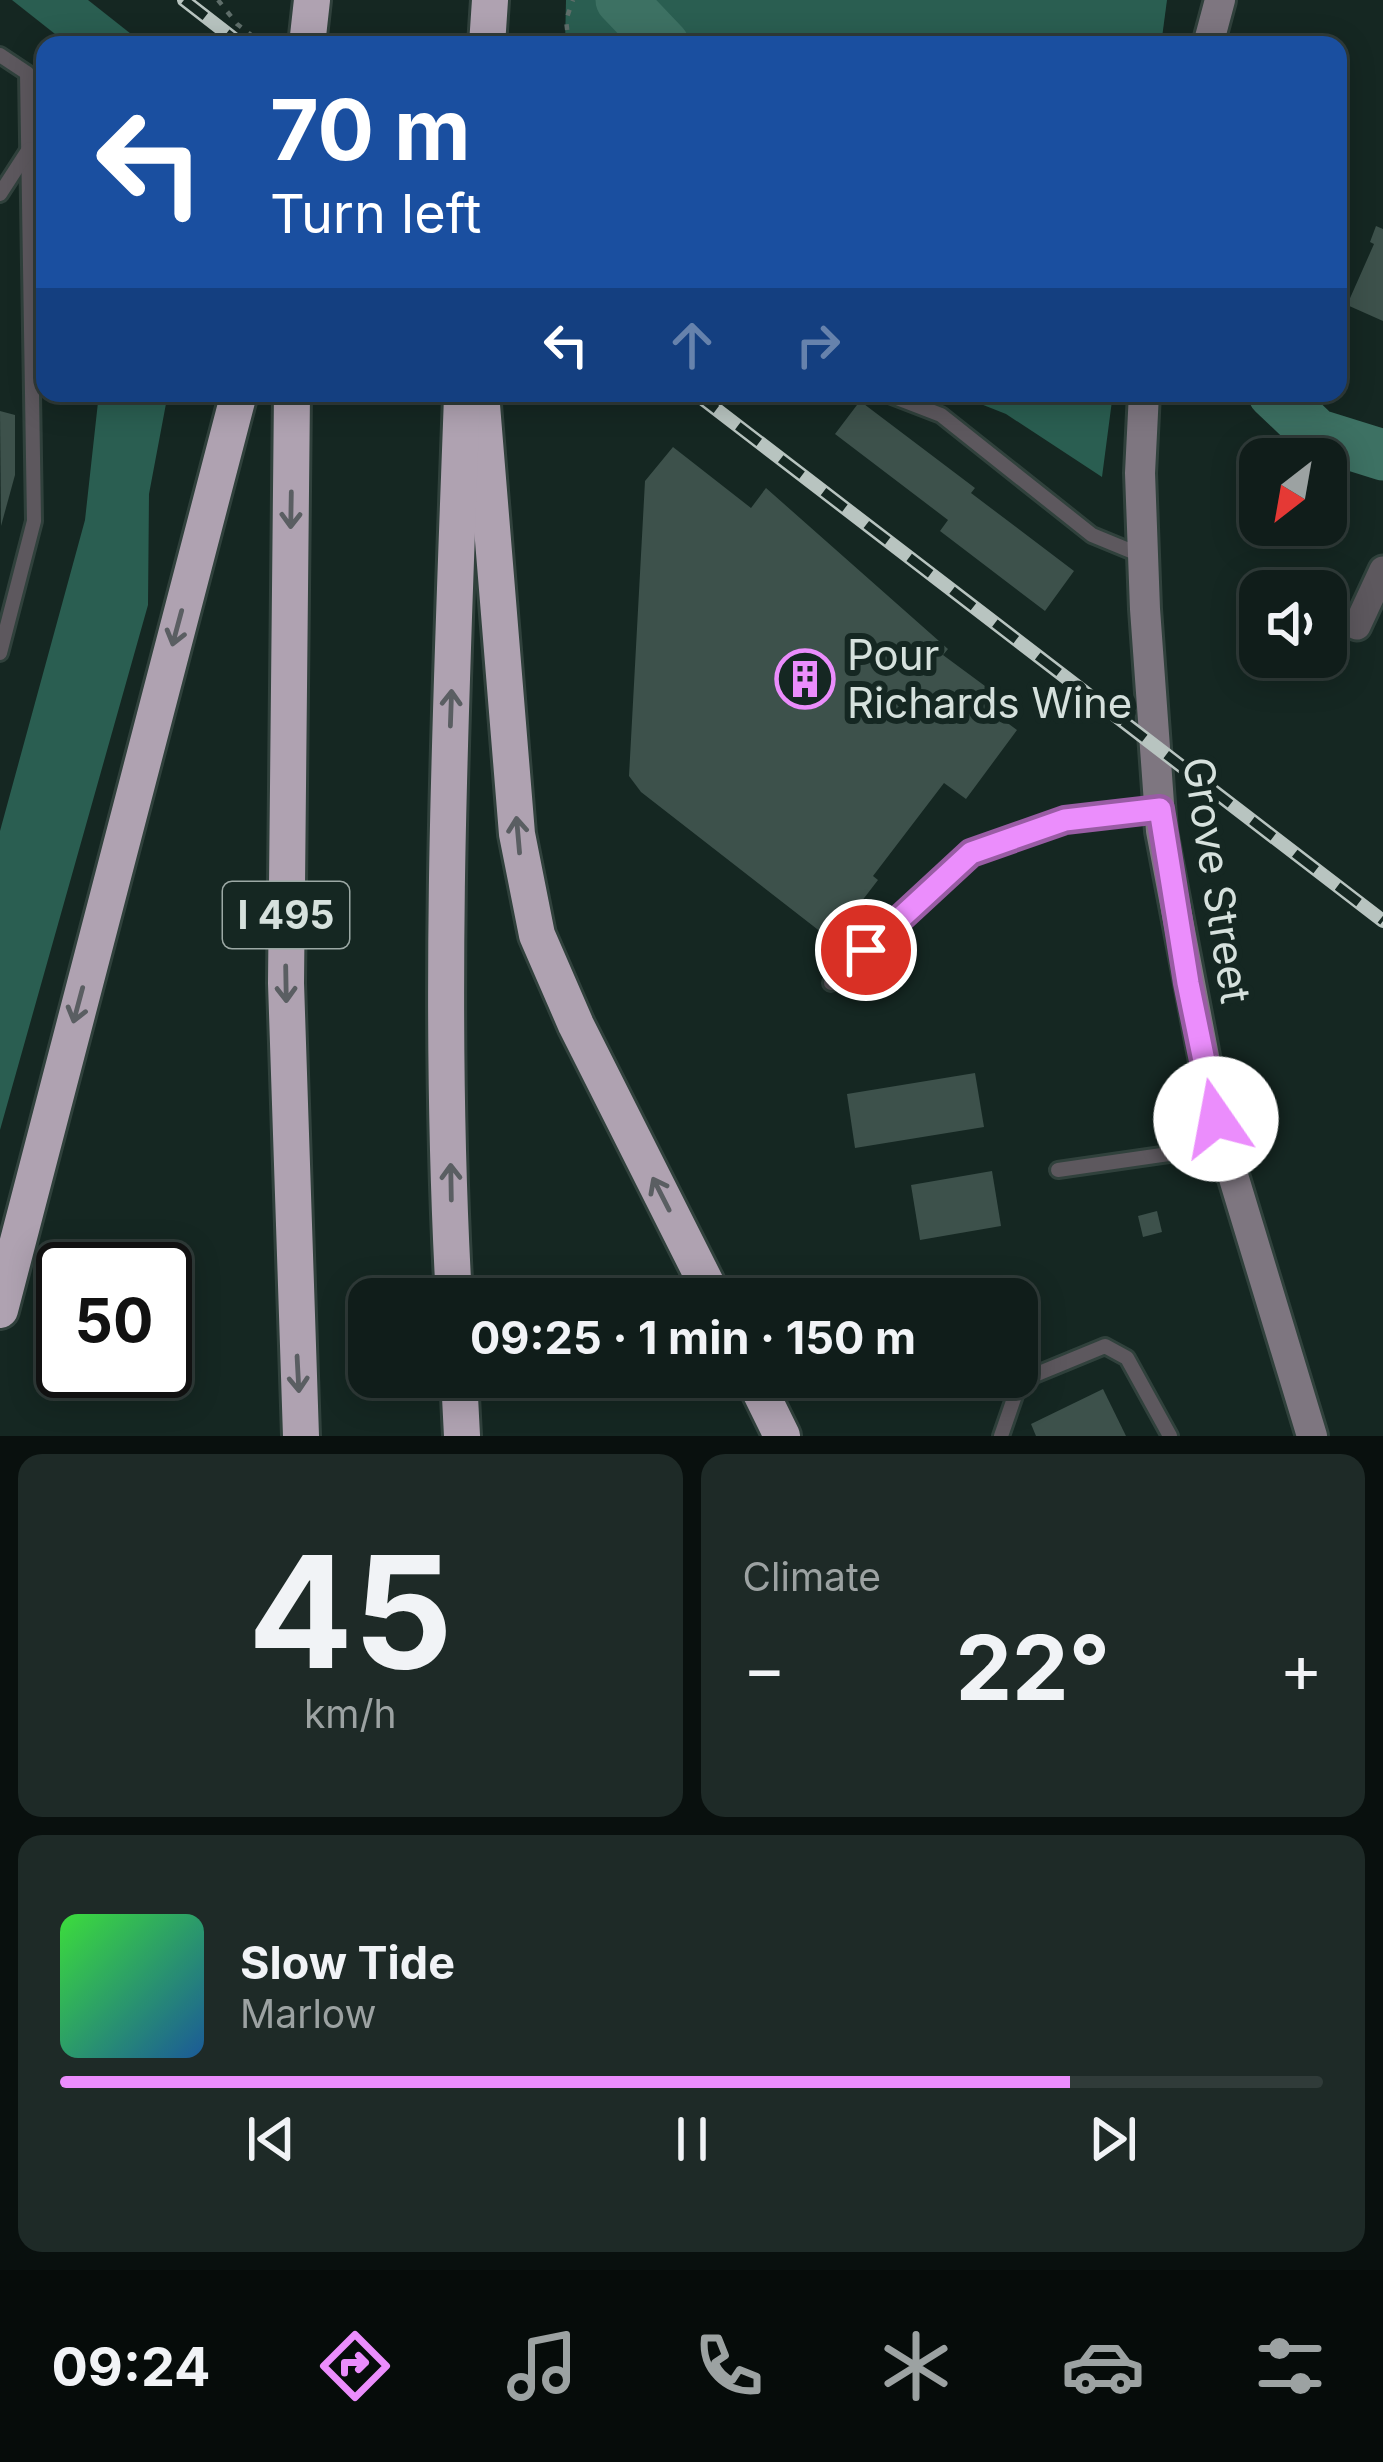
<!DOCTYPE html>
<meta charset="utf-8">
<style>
:root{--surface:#101d1a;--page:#1e2a27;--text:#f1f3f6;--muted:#9ca2a2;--line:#303b39;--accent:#eb8dfc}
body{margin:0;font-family:Inter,sans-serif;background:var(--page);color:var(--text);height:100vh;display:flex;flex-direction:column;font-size:45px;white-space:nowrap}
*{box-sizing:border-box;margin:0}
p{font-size:39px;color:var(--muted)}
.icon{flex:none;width:66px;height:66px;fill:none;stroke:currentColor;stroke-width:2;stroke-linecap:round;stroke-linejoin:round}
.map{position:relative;height:1436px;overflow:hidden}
.side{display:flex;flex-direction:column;gap:18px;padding:18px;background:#09100e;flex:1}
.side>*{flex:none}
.guide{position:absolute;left:36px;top:36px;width:1311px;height:366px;border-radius:24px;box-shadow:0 6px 30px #0003,0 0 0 3px var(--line);background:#1a4fa0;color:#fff;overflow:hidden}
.needle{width:78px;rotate:211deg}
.tools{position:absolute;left:1239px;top:438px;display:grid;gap:24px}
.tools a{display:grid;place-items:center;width:108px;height:108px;border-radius:24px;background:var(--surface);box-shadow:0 6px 30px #0003,0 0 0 3px var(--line);font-size:60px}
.speed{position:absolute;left:36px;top:1242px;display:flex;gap:24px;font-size:60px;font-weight:700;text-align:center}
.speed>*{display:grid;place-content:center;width:156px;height:156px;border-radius:50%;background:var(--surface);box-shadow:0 6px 30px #0003,0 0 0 3px var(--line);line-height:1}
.speed .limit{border:6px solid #111;border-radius:18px;background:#fff;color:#111}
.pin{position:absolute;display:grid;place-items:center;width:102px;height:102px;color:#fff;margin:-51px;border:6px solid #fff;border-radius:50%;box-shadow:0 3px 12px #0007}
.me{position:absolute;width:132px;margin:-66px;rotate:348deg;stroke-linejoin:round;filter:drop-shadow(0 0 9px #0008)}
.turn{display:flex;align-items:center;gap:42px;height:252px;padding:0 36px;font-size:54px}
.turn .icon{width:156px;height:156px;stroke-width:2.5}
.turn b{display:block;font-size:84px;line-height:102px}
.lanes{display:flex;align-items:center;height:114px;padding:0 36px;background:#0003;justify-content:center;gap:60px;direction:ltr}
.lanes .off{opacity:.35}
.big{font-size:90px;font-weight:700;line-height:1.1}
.side .tile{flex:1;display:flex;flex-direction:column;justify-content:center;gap:18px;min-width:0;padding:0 42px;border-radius:24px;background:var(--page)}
.side .dial{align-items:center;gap:0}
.dial b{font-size:156px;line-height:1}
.song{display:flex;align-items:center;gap:36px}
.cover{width:144px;height:144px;border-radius:18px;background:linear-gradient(135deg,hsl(120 70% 55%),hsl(210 70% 35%))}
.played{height:12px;border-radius:6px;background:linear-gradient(90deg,var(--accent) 80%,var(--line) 80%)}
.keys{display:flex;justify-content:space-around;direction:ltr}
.heat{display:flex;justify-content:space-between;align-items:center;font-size:66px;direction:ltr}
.side .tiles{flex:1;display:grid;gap:18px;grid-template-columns:1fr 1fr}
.tile:last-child{grid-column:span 2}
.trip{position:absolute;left:348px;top:1278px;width:690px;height:120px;border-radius:24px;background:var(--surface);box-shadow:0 6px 30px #0003,0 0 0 3px var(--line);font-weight:700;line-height:120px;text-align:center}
.tab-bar{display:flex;height:192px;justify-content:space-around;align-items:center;background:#060c0a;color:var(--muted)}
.tab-bar .icon{width:84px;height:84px}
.tab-bar .selected{color:var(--accent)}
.tab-bar b{font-size:54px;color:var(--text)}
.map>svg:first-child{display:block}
.forest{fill:#2a5e51}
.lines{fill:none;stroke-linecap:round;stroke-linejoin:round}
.river{stroke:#3d7163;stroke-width:51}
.building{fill:#3d514b}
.service-casing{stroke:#30413c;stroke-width:20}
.minor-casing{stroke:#30413c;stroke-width:33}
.secondary-casing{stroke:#30413c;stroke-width:36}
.motorway-casing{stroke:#30413c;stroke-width:42}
.path{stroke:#5f6e6a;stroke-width:4.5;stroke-dasharray:6 9;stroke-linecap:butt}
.service{stroke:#5d585e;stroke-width:14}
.minor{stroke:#5d585e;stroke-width:27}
.secondary{stroke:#7e7680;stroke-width:30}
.motorway{stroke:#afa2b1;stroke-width:36}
.rail-casing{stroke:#b8c4c0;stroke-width:14}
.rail{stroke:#152722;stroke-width:9;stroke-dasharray:27;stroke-linecap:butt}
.oneway{stroke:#5a5e62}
.route-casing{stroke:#995ca4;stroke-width:30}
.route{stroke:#eb8dfc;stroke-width:21}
.labels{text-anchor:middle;stroke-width:12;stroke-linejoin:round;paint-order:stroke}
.shield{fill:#152722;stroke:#9ca9a5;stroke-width:3}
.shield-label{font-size:39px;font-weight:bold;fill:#d6e1dd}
.poi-label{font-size:42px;fill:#d6e1dd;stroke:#152722;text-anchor:start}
.street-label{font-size:42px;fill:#d6e1dd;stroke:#152722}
</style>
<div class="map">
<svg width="1383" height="1436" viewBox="0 0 1383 1436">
<rect width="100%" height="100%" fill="#152722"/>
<g class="forest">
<path d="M12 0H88L145 45H69Z"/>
<path d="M566 0H1167L1161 45H565Z"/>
<path d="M99 393H168L149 494 148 605 0 1130V831L85 520Z"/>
<path d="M953 393H1113L1102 477 1006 414Z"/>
</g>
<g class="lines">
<g class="river">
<path d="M621 0 664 45"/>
<path d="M1273 393 1316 434 1383 455"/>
</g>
</g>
<g class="building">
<path d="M1376 226 1383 229V321L1347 305 1374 244 1370 242Z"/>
<path d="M860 401 975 488 971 493 1074 571 1045 611 940 531 948 520 835 434Z"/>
<path d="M0 411 15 415V475L1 526Z"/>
<path d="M673 447 751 508 766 488 948 649 943 655 1008 703 998 716 1017 730 966 799 944 783 873 876 878 880 848 919 842 915 826 936 641 792 629 776 645 481Z"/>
<path d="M975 1073 984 1127 855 1148 847 1094Z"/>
<path d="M992 1171 1001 1226 920 1240 911 1185Z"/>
<path d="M1157 1211 1162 1232 1143 1237 1138 1216Z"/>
<path d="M1103 1389 1126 1436H1036L1031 1424Z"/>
</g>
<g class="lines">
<defs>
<g id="service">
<path d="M0 55 27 73 34 521 0 653"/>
<path d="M0 194 29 149"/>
<path d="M884 393 941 415 1092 535 1143 556"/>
<path d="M831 983 971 853 1065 820 1159 809"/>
<path d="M1058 1170 1224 1146"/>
<path d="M1001 1436 1020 1381 1105 1346 1127 1358 1170 1436"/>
</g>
<path id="minor" d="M1357 626 1383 570"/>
<g id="secondary">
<path d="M1208 45 1220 0"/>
<path d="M1144 393 1140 473 1145 609 1161 831 1216 1119 1312 1436"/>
</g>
<g id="motorway">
<path d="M307 45 312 0"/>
<path d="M487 45 490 0"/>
<path d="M292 393 286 983 301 1436"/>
<path d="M481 393 517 834 537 935 576 1025 714 1299"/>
<path d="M454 1299C437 999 451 697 462 397"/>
<path d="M0 1310 239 393"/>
<path d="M459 1377 462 1436"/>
<path d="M753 1377 782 1436"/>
</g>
</defs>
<use href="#service" class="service-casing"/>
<use href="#minor" class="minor-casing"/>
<use href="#secondary" class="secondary-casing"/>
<use href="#motorway" class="motorway-casing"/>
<g class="path">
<path d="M218 0 237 24 264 45"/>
<path d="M569 45 566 20 573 0"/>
</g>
<use href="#service" class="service"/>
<use href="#minor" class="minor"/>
<use href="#secondary" class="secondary"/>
<use href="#motorway" class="motorway"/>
<defs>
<g id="rail">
<path d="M184 0 242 45"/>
<path d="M695 393 1383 921"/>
</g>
</defs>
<use href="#rail" class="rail-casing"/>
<use href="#rail" class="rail"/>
</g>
<defs><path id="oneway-shaft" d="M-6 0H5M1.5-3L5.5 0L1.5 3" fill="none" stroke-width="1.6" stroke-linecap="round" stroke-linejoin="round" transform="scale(3)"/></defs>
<g class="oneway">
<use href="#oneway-shaft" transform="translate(291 510) rotate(91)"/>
<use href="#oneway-shaft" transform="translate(177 628) rotate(105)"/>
<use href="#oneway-shaft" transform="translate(451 708) rotate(-88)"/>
<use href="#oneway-shaft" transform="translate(518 835) rotate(-95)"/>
<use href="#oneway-shaft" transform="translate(286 984) rotate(89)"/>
<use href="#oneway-shaft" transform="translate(78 1005) rotate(105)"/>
<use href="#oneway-shaft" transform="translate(451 1182) rotate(-91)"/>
<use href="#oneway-shaft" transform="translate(661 1194) rotate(-117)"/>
<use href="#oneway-shaft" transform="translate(298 1374) rotate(87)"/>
</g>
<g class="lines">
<defs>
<path id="route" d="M866 950 971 853 1065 820 1160 809 1188 983 1216 1119"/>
</defs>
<use href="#route" class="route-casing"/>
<use href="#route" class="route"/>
</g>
<defs>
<symbol id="building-ring" viewBox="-11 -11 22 22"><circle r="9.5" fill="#152722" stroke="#eb8dfc" stroke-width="1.5"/><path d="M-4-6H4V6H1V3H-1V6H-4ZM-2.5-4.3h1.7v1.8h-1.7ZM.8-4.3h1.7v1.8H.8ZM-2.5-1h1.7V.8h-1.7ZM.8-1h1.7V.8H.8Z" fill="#eb8dfc"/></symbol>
</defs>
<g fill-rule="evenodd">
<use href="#building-ring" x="772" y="646" width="66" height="66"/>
</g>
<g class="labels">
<rect class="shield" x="223" y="882" width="126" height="66" rx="9"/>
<g class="shield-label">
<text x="286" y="929">I 495</text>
</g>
<g class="poi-label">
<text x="847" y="670">Pour<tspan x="847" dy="48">Richards Wine</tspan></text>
</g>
<g class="street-label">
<text transform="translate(1217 880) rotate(81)" y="15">Grove Street</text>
</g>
</g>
</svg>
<div class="tools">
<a><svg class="needle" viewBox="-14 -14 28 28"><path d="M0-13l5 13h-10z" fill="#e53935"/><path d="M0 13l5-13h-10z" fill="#9ca2a2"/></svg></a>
<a><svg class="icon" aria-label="sound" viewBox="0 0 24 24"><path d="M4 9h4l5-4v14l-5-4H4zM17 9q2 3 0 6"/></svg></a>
</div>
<div class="speed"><div class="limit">50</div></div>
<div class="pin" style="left:866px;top:950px;background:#d93025"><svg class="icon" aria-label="arrive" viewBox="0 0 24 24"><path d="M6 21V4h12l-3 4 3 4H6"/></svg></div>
<svg class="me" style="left:1216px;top:1119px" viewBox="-20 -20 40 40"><circle r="19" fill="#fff"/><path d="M0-13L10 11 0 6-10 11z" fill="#eb8dfc"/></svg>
<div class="trip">09:25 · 1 min · 150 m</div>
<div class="guide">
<div class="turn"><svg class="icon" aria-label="left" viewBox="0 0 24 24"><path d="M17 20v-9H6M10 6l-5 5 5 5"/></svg><div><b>70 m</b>Turn left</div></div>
<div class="lanes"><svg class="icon" aria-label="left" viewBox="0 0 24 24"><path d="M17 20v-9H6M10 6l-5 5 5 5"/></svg><svg class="icon off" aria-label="ahead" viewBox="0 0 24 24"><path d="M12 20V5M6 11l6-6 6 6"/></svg><svg class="icon off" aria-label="right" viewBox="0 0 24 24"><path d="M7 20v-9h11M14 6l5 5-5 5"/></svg></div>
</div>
</div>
<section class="side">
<div class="tiles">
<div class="tile dial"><b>45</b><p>km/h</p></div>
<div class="tile"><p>Climate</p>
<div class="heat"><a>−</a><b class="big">22°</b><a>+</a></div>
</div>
<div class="tile">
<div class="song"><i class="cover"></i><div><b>Slow Tide</b><p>Marlow</p></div></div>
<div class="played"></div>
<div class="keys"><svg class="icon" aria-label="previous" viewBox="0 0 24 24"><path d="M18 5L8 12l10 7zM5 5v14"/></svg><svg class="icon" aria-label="pause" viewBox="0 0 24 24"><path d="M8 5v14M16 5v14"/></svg><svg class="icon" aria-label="next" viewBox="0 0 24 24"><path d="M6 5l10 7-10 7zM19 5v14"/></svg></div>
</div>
</div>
</section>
<nav class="tab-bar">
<b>09:24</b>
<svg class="icon selected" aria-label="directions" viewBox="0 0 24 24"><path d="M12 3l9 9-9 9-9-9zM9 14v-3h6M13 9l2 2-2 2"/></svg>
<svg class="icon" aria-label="music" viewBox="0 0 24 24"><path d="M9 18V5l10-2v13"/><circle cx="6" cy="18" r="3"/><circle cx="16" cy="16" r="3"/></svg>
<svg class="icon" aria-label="phone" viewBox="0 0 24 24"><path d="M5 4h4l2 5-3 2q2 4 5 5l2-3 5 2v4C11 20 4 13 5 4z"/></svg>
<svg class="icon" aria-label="climate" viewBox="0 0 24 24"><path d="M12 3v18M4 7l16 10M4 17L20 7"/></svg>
<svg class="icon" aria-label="car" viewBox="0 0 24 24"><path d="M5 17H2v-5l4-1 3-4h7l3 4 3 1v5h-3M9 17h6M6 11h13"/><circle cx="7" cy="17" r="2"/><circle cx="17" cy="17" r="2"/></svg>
<svg class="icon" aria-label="filters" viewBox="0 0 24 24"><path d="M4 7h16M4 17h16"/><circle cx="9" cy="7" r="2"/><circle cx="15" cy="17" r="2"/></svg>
</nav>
